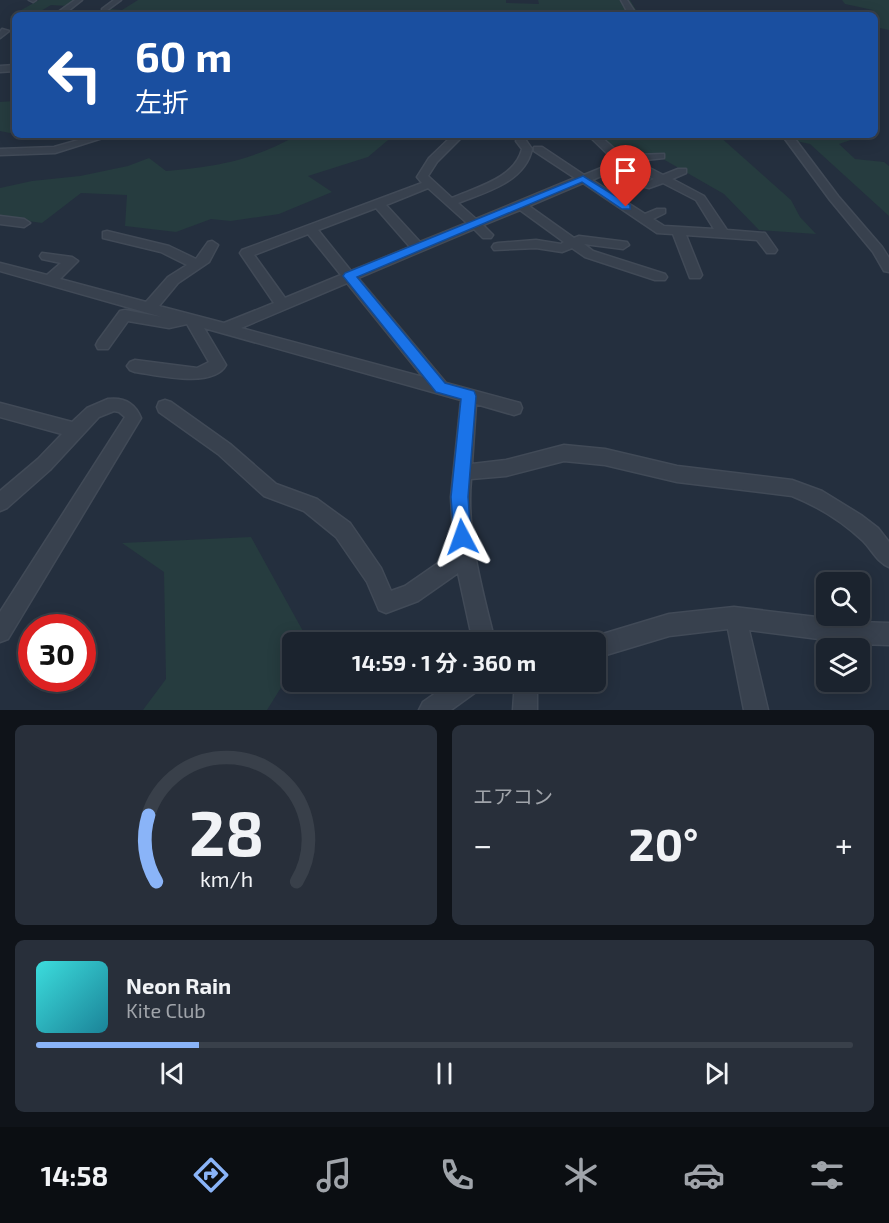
<!DOCTYPE html>
<html lang="ja">
<meta charset="utf-8">
<style>
:root{--surface:#1b232e;--page:#282f3a;--text:#f1f3f6;--muted:#a0a4aa;--line:#39404a;--accent:#8ab4f8}
body{margin:0;font-family:"Exo 2","Noto Sans JP",sans-serif;background:var(--page);color:var(--text);height:100vh;display:flex;flex-direction:column;font-size:22px;white-space:nowrap}
*{box-sizing:border-box;margin:0}
p{font-size:20px;color:var(--muted)}
.icon{flex:none;width:33px;height:33px;fill:none;stroke:currentColor;stroke-width:2;stroke-linecap:round;stroke-linejoin:round}
.map{position:relative;height:710px;overflow:hidden}
.panel{display:flex;flex-direction:column;gap:15px;padding:15px;background:#0f1319;flex:1}
.panel>*{flex:none}
.guide{position:absolute;left:12px;top:12px;width:866px;height:126px;border-radius:9px;box-shadow:0 3px 15px #0003,0 0 0 2px var(--line);background:#1a4fa0;color:#fff;overflow:hidden}
.buttons{position:absolute;left:816px;top:572px;display:grid;gap:12px}
.buttons a{display:grid;place-items:center;width:54px;height:54px;border-radius:9px;background:var(--surface);box-shadow:0 3px 15px #0003,0 0 0 2px var(--line);font-size:30px}
.speed{position:absolute;left:18px;top:614px;display:flex;gap:12px;font-size:30px;font-weight:700;text-align:center}
.speed>*{display:grid;place-content:center;width:78px;height:78px;border-radius:50%;background:var(--surface);box-shadow:0 3px 15px #0003,0 0 0 2px var(--line);line-height:1}
.speed .limit{border:9px solid #d22;background:#fff;color:#111}
.pin{position:absolute;display:grid;place-items:center;width:51px;height:51px;color:#fff;margin:-62px -26px;border-radius:50% 50% 50% 0;rotate:-45deg;box-shadow:0 0 6px #0007}
.pin .icon{rotate:45deg}
.me{position:absolute;width:66px;margin:-33px;rotate:356deg;stroke-linejoin:round;filter:drop-shadow(0 0 4px #0008)}
.turn{display:flex;align-items:center;gap:21px;height:126px;padding:0 24px;font-size:27px}
.turn .icon{width:78px;height:78px;stroke-width:2.5}
.turn b{display:block;font-size:42px;line-height:51px}
.big{font-size:45px;font-weight:700;line-height:1.1}
.panel .tile{flex:1;display:flex;flex-direction:column;justify-content:center;gap:9px;min-width:0;padding:0 21px;border-radius:9px;background:var(--page)}
.panel .dial{align-items:center;gap:0}
.dial svg{height:156px;overflow:visible;fill:none;stroke:var(--line);stroke-width:7;stroke-linecap:round;text-anchor:middle}
.dial text{fill:var(--text);stroke:none}
.song{display:flex;align-items:center;gap:18px}
.cover{width:72px;height:72px;border-radius:9px;background:linear-gradient(135deg,hsl(180 70% 55%),hsl(190 70% 35%))}
.played{height:6px;border-radius:3px;background:linear-gradient(90deg,var(--accent) 20%,var(--line) 20%)}
.keys{display:flex;justify-content:space-around;direction:ltr}
.heat{display:flex;justify-content:space-between;align-items:center;font-size:33px;direction:ltr}
.panel .tiles{flex:1;display:grid;gap:15px;grid-template-columns:1fr 1fr}
.tile:last-child{grid-column:span 2}
.trip{position:absolute;left:282px;top:632px;width:324px;height:60px;border-radius:9px;background:var(--surface);box-shadow:0 3px 15px #0003,0 0 0 2px var(--line);font-weight:700;line-height:60px;text-align:center}
.tab-bar{display:flex;height:96px;justify-content:space-around;align-items:center;background:#0b0e12;color:var(--muted)}
.tab-bar .icon{width:42px;height:42px}
.tab-bar .current{color:var(--accent)}
.tab-bar b{font-size:27px;color:var(--text)}
.map>svg:first-child{display:block}
.green{fill:#263c3f}
.lines{fill:none;stroke-linecap:round;stroke-linejoin:round}
.minor-casing{stroke:#414a57;stroke-width:3}
.minor{fill:#38414e;fill-rule:evenodd}
.route{fill:#1a73e8;stroke:#114b97;stroke-width:1.5}
</style>
<div class="map">
<svg width="889" height="710" viewBox="0 0 889 710">
<rect width="100%" height="100%" fill="#242f3e"/>
<g class="green">
<path d="M39 0H76L67 6 51 5 34 15 9 17Z"/>
<path d="M138 0H506V3L539 4 538 0H630L639 15H204L205 11 166 15H102L110 9 122 10Z"/>
<path d="M842 0H889V30L875 27 874 15H870L873 10 845 4Z"/>
<path d="M15 101V134L0 131V102Z"/>
<path d="M298 135H394L368 157 308 176 332 192 279 214 231 221 211 219 176 232 125 226 127 195 81 193 42 223 0 217V188L32 181 80 176 128 166 149 158 166 171C219 166 250 161 298 135Z"/>
<path d="M598 135H718L791 200 800 217 816 234 759 230 724 194 663 159 661 154 620 156Z"/>
<path d="M746 135H865L839 144 855 159 884 162 889 166V216L810 144 786 139Z"/>
<path d="M251 537 309 642H292V670L267 710H143L166 679 164 572 122 543Z"/>
</g>
<g class="lines">
<defs>
<g id="minor">
<path d="M29 0H36L33 2Z"/>
<path d="M75 0H82L63 15H54Z"/>
<path d="M114 0H121L106 11H102V9Z"/>
<path d="M621 0H627L637 15H629Z"/>
<path d="M2 29 9 31 0 38V32Z"/>
<path d="M15 65V71L0 72V66Z"/>
<path d="M96 135H112L55 153 0 155V149L54 147Z"/>
<path d="M453 135H464L437 162 428 176 452 198C477 187 515 178 522 149L516 141 517 139H525L532 149C525 182 486 192 458 203L476 219 575 178 534 151V147H542L584 175 616 162 588 135H599L625 158 634 155 664 154V158L636 161 663 175 678 169H686V173L672 179 704 196 727 230 765 233 777 250 775 253H767L757 240 686 235 702 275 700 278H690L673 234 657 233 583 183 529 206 574 238 579 236 627 242 629 245 623 249 584 244 593 251 665 274 667 277 665 280H655L585 257 572 248 562 252 536 248 494 250 492 247 494 244 498 243 536 240 561 244 564 242 520 210 483 225 493 235 491 238H483L474 229 358 278 446 383 520 403 522 408 520 413 514 415 476 404 472 464 506 460 564 445 605 449 677 466 792 480 822 491 861 515 878 528 889 542V567C877 562 872 550 863 541 843 522 817 506 792 496L677 482 605 465 564 461 506 476 471 479C466 535 482 588 495 642H473L458 573 418 601 386 613 379 610 367 582 336 537 304 511 264 496 218 454 159 412 157 407 159 402 165 400 171 402 230 444 276 484 317 499 350 523 381 568 391 591 405 586 454 552 451 497 461 400 204 328 226 365C213 389 157 375 135 372L130 370 127 366 130 362 135 360 197 368 209 362 187 324 169 328 128 321 108 349H98L96 345 98 341 120 311 125 310 162 317 0 271V263L47 275 61 263 42 259 40 256 42 253 72 257 78 261 60 279 146 302 168 277 187 265 161 252 103 238V232L107 231 169 246 196 259 208 242 212 241 218 245 209 262 178 283 159 306 224 323 274 303 240 253 242 250 422 183 417 177 429 158ZM627 165 654 179 645 183V187L649 188 663 183 696 200 714 229 664 226 653 219 665 213V209H657L645 214 592 180ZM428 188 467 223 420 242 386 205ZM376 208 410 247 351 271 318 230ZM308 234 341 275 285 298 254 255ZM347 283 423 377 241 328Z"/>
<path d="M782 135H792L838 196 882 247 889 258V272L884 271 873 252 830 200Z"/>
<path d="M0 216 24 219 30 223 24 227 0 224Z"/>
<path d="M108 399C124 397 135 403 141 418L8 639 0 642V612L125 417 119 412 114 411 99 417 50 470 7 508 0 511V491L38 459 62 434 0 417V403L72 422 87 408Z"/>
<path d="M734 607 858 622 889 623V645L858 644 749 630 768 710H744L728 629 669 636 596 658V642H587L596 636 669 614Z"/>
<path d="M453 681H483L480 689 451 710H419L423 702Z"/>
<path d="M515 681H537V710H513Z"/>
</g>
</defs>
<use href="#minor" class="minor-casing"/>
<use href="#minor" class="minor"/>
</g>
<path class="route" d="M583 176 630 205V209H622L582 182 357 277 445 383 474 391 476 396 468 497 471 537 468 543 462 545 456 543 454 537 451 497 461 399 436 392 343 276 345 273Z"/>
</svg>
<div class="buttons">
<a><svg class="icon" aria-label="search" viewBox="0 0 24 24"><circle cx="10" cy="10" r="6"/><path d="M15 15l6 6"/></svg></a>
<a><svg class="icon" aria-label="layers" viewBox="0 0 24 24"><path d="M12 4l9 5-9 5-9-5zM3 14l9 5 9-5"/></svg></a>
</div>
<div class="speed"><div class="limit">30</div></div>
<div class="pin" style="left:626px;top:207px;background:#d93025"><svg class="icon" aria-label="arrive" viewBox="0 0 24 24"><path d="M6 21V4h12l-3 4 3 4H6"/></svg></div>
<svg class="me" style="left:462px;top:537px" viewBox="-20 -20 40 40"><path d="M0-17L14 15 0 8-14 15z" fill="#1a73e8" stroke="#fff" stroke-width="4"/></svg>
<div class="trip">14:59 · 1 分 · 360 m</div>
<div class="guide">
<div class="turn"><svg class="icon" aria-label="left" viewBox="0 0 24 24"><path d="M17 20v-9H6M10 6l-5 5 5 5"/></svg><div><b>60 m</b>左折</div></div>
</div>
</div>
<section class="panel">
<div class="tiles">
<div class="tile dial"><svg viewBox="0 0 100 80">
<path d="M14 69A42 42 0 1 1 86 69"/>
<path d="M14 69A42 42 0 0 1 10 35" stroke="#8ab4f8"/>
<text x="50" y="56" font-size="32" font-weight="700">28</text>
<text x="50" y="72" font-size="11">km/h</text>
</svg></div>
<div class="tile"><p>エアコン</p>
<div class="heat"><a>−</a><b class="big">20°</b><a>+</a></div>
</div>
<div class="tile">
<div class="song"><i class="cover"></i><div><b>Neon Rain</b><p>Kite Club</p></div></div>
<div class="played"></div>
<div class="keys"><svg class="icon" aria-label="previous" viewBox="0 0 24 24"><path d="M18 5L8 12l10 7zM5 5v14"/></svg><svg class="icon" aria-label="pause" viewBox="0 0 24 24"><path d="M8 5v14M16 5v14"/></svg><svg class="icon" aria-label="next" viewBox="0 0 24 24"><path d="M6 5l10 7-10 7zM19 5v14"/></svg></div>
</div>
</div>
</section>
<nav class="tab-bar">
<b>14:58</b>
<svg class="icon current" aria-label="directions" viewBox="0 0 24 24"><path d="M12 3l9 9-9 9-9-9zM9 14v-3h6M13 9l2 2-2 2"/></svg>
<svg class="icon" aria-label="music" viewBox="0 0 24 24"><path d="M9 18V5l10-2v13"/><circle cx="6" cy="18" r="3"/><circle cx="16" cy="16" r="3"/></svg>
<svg class="icon" aria-label="phone" viewBox="0 0 24 24"><path d="M5 4h4l2 5-3 2q2 4 5 5l2-3 5 2v4C11 20 4 13 5 4z"/></svg>
<svg class="icon" aria-label="climate" viewBox="0 0 24 24"><path d="M12 3v18M4 7l16 10M4 17L20 7"/></svg>
<svg class="icon" aria-label="car" viewBox="0 0 24 24"><path d="M5 17H2v-5l4-1 3-4h7l3 4 3 1v5h-3M9 17h6M6 11h13"/><circle cx="7" cy="17" r="2"/><circle cx="17" cy="17" r="2"/></svg>
<svg class="icon" aria-label="filters" viewBox="0 0 24 24"><path d="M4 7h16M4 17h16"/><circle cx="9" cy="7" r="2"/><circle cx="15" cy="17" r="2"/></svg>
</nav>
